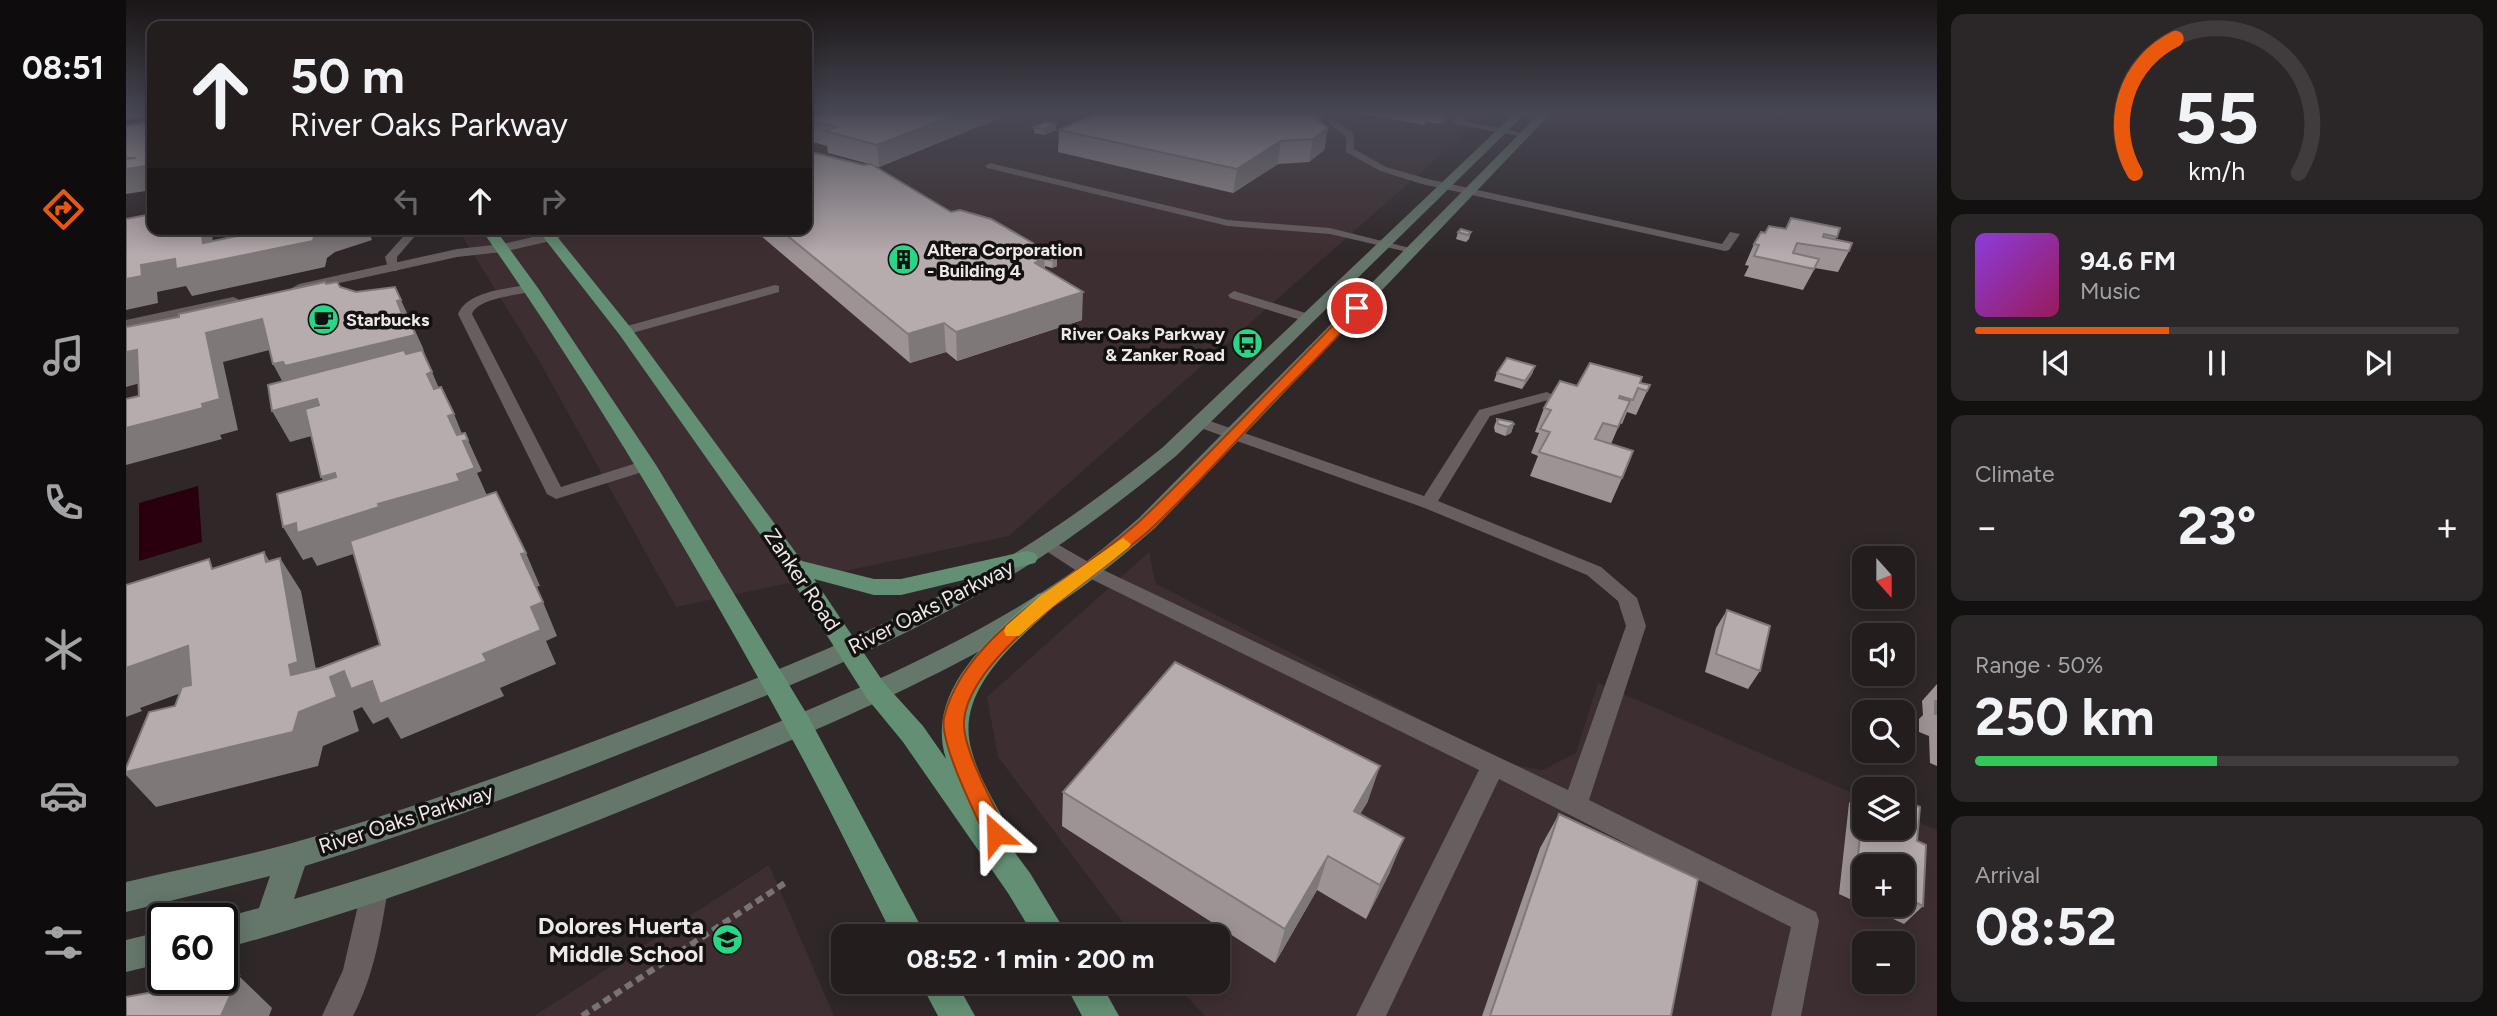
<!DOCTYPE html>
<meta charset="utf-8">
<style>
:root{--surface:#231d1e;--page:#2b2627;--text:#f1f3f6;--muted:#a3a2a4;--line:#403b3c;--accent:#ea580c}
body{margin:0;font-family:Figtree,sans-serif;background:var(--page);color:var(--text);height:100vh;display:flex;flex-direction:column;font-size:26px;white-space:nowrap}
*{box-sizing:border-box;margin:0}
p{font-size:23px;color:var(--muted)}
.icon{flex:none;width:38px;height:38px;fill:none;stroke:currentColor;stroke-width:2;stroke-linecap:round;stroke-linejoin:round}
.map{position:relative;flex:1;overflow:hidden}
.panel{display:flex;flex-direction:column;gap:14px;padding:14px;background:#131010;width:560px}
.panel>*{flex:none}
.top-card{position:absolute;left:21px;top:21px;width:665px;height:214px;border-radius:14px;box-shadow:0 4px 18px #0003,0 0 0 2px var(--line);background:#231d1e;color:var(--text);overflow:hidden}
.needle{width:46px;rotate:159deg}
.fabs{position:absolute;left:1726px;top:546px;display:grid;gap:14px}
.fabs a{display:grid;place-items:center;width:63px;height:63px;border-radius:14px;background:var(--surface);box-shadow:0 4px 18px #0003,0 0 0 2px var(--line);font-size:35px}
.speed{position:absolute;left:21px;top:903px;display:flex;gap:14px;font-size:35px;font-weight:700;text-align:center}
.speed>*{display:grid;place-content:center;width:91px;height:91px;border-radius:50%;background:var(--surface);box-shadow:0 4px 18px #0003,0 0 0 2px var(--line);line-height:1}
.speed .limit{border:4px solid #111;border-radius:10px;background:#fff;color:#111}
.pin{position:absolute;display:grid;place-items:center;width:60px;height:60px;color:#fff;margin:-30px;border:4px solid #fff;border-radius:50%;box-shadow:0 2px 7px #0007}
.me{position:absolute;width:77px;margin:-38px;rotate:335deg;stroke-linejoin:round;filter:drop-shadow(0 0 5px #0008)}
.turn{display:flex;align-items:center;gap:24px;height:147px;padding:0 28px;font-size:32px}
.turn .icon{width:91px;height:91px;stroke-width:2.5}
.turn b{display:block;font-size:49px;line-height:60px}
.lanes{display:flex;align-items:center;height:66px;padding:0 28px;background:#0003;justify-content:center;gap:35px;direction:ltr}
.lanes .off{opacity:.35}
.big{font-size:52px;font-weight:700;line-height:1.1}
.panel .tile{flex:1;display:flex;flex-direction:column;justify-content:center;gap:10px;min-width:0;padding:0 24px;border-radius:14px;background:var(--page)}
.panel .dial{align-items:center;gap:0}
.dial svg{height:182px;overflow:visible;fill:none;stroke:var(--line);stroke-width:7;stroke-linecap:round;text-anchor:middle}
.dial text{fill:var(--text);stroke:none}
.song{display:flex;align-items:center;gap:21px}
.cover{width:84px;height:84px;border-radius:10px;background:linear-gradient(135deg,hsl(270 70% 55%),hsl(330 70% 35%))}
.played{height:7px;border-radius:4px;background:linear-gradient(90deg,var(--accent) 40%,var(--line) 40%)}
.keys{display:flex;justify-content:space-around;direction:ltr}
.heat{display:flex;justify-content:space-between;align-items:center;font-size:38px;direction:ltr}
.charge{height:10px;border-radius:5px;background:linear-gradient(90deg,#34c759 50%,var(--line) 0)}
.trip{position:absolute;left:705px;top:924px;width:399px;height:70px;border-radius:14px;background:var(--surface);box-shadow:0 4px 18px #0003,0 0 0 2px var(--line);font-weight:700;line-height:70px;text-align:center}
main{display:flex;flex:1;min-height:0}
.menu{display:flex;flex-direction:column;width:126px;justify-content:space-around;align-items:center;background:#0e0c0c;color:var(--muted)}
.menu .icon{width:49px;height:49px}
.menu .current{color:var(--accent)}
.menu b{font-size:32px;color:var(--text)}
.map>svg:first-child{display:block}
.built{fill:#3d2e31;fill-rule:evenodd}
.water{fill:#2b000e}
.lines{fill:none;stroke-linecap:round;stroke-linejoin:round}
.path{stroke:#7a7374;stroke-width:6;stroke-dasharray:8 5;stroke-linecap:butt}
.lane{fill:#675e60;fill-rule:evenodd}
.street{fill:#675e60;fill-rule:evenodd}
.secondary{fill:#65776a;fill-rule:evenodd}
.primary{fill:#639074;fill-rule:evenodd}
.wall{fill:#9d9395;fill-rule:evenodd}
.shaded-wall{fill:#7f7879}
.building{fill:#b6abad;stroke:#7f7879;stroke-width:2}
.route{fill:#ea580c;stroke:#983908;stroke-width:2}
.slow{fill:#f59e0b}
.labels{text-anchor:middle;stroke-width:7;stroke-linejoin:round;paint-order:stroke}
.far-poi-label{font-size:18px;font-weight:bold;fill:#eee8e9;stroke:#141111;text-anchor:start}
.street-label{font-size:21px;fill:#eee8e9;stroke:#141111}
.near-poi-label{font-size:24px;font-weight:bold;fill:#eee8e9;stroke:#141111;text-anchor:end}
</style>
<main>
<nav class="menu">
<b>08:51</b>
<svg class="icon current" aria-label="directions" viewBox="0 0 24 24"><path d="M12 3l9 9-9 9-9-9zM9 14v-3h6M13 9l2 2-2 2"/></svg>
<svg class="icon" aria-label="music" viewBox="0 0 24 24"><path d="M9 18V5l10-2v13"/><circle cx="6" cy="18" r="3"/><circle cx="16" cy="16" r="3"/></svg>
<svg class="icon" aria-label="phone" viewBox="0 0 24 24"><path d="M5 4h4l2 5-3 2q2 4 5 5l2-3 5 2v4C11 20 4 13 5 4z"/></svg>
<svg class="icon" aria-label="climate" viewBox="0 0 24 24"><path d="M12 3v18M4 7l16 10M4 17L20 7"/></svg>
<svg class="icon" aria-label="car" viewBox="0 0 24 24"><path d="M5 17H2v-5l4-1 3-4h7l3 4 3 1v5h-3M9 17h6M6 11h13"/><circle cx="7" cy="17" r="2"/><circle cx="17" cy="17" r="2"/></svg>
<svg class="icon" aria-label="filters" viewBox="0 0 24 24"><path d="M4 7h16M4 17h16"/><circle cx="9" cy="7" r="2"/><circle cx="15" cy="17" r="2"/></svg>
</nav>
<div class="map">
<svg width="1811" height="1016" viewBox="0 0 1811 1016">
<rect width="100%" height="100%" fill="#2f2728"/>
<g class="built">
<path d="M681 113H1362L883 536 550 607 412 359 332 229H681Z"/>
<path d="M1023 552 1030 584 1383 764 1417 770 1450 753 1472 683 1738 798V828H1776V815L1811 830V1016H1079L1047 982H1092V936H1007L872 757 861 697ZM1738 866H1776V905H1738ZM1738 943H1776V982H1738Z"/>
<path d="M643 865 708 1016H408Z"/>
</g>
<path class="water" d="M72 486 76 542 13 561V503Z"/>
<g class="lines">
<path class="path" d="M456 1016 659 883"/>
<g class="lane">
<path d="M1335 113H1344L1337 121 1403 134 1399 137 1327 124V120Z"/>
<path d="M1203 120H1209L1228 134V149L1260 167 1302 179 1596 244 1604 232 1614 234 1603 250 1599 251 1296 184 1254 171 1220 152V137L1203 124Z"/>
<path d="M864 163 1102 220 1204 228 1292 250 1286 253 1204 234 1102 226 861 168 859 166Z"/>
<path d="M284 229H295L271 257V271H263L259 257Z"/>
<path d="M444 229H466L424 240 418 237Z"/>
<path d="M405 284 411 288 409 291C393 295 351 298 346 314L435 487 520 460 528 465 526 469 430 499 421 494 332 314C342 290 382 289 405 284Z"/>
<path d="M649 285 653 286V292L499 335 492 331 494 328Z"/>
<path d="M1108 291 1186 315 1188 318 1181 322 1104 298 1102 295Z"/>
<path d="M1421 392 1428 396 1426 399 1364 416 1312 501 1475 567 1511 598 1520 626 1463 800 1690 912 1693 921 1675 1016H1645L1665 927 1373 779 1260 1016H1230L1353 770 957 575 911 545 914 541H926L971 567 1442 790 1500 626 1492 601 1461 575 1296 507 1069 426 1067 423 1069 420H1081L1298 496 1353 410Z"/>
<path d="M249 876 258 879 262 888C255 932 248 976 227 1016H196L217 970 236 888 240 879Z"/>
</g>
<g class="street">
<path d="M424 233 429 234V240L376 252 331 257 173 292 166 288 173 284 331 249 376 244Z"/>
<path d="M107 297 112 299 115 302 112 305 0 330V320Z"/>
</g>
<g class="secondary">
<path d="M1389 113H1400L1050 456C997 500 942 542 883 577 775 641 659 689 542 735 423 783 302 828 179 866L168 899C302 861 432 811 562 759 688 708 826 654 939 577 965 559 989 539 1013 518L1414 113H1425L1029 528C1005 549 981 569 955 588 841 669 701 725 573 779 417 844 259 905 96 949V919H93L133 908 144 876 0 912V882C55 869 111 858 166 843 292 807 415 762 537 715 650 671 764 627 869 565 928 531 982 491 1036 448Z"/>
<path d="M37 931V963L0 972V940Z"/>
</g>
<g class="primary">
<path d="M355 229H369L412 288 530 465 682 716 800 936H767C732 867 698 796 660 728 566 557 467 389 355 229Z"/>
<path d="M411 229H425L505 328 676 561 748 579H775L901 551 909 553 912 558 909 563 775 595H748L688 579 758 683 797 726 820 759C798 690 867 635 912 594L920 592 928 594 932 600 928 606C889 643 827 691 846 752 854 781 872 807 885 834L881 842 904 873 942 936H908L882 893 777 742 740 697 660 571 493 334Z"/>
<path d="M794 982H830L849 1016H812Z"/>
<path d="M938 982H974L993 1016H956Z"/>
</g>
</g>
<g class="wall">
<path d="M886 113 753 167 748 166 825 212 919 250V255L931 258V266L926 268 919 266V269L956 320 831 361 820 352 784 363 627 229H681L738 165 743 164 702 153 701 146 683 141 681 119Z"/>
<path d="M1231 113H1328L1314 124 1301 122 1298 125Z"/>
<path d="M1195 123 1202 128 1198 150 1183 162 1152 164 1107 193 932 152 933 130Z"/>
<path d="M908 127 930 130 918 135 908 133Z"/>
<path d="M1714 228 1709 240 1723 251 1712 272 1689 268 1677 290 1618 276 1623 266 1619 265 1628 244 1639 233 1660 229Z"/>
<path d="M1332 232H1345L1343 239 1340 242 1330 239Z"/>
<path d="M1409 366 1406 374 1396 389 1368 381 1371 373Z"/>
<path d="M1514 383 1524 385 1510 415 1501 412 1496 424 1494 423 1485 444 1496 478 1485 503 1404 476 1412 456 1405 453 1413 433 1409 432 1418 408 1451 386Z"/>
<path d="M1371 419 1388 424 1385 433 1379 436 1369 432 1368 427Z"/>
<path d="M1601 610 1634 671 1622 689 1579 672 1590 628Z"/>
<path d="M1811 684V766L1804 763 1803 736 1793 732V719L1797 715 1796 701Z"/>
<path d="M1739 784 1751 789H1738V828H1776V800L1794 807 1791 841 1800 845 1797 906 1778 924 1713 894 1723 803ZM1738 866H1776V905H1738Z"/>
<path d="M937 792 1242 801 1234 814 1264 872 1240 919 1191 890 1149 963 936 826Z"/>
<path d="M1433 814 1545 1016H1356L1414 848Z"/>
</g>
<g class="shaded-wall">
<path d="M0 113H26V116L0 120Z"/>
<path d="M833 113H886L753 167 751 145Z"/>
<path d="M1301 113H1304L1301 122 1298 125Z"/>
<path d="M1317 113H1328L1314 124Z"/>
<path d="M1196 116 1193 135 1202 128 1198 150 1183 162 1190 119Z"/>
<path d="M930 124V130L918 135V129Z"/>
<path d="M1155 141 1152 164 1107 193 1111 169Z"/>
<path d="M26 165V190L0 194V169Z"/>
<path d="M70 229H83L86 235 90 261 189 232 193 229H242L246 240 209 252 201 258 199 267 66 296 60 286 31 292 32 303 0 310V279L15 265Z"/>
<path d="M919 250 918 277 909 290 908 256Z"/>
<path d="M931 258V266L926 268 927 261Z"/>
<path d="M957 292 956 320 831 361 830 332Z"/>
<path d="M275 300 297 348 301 364 163 394 147 364 157 362 271 301Z"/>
<path d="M136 319 151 348 97 362 112 430 94 435 96 439 0 465V428L76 404 80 333Z"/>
<path d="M818 323 820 352 784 363 782 334Z"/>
<path d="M11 350 29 379 0 387V352Z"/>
<path d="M1409 366 1406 374 1396 389 1399 381Z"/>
<path d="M306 372 319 402 314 404 301 374Z"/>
<path d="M191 399 207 430 164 442 146 411Z"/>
<path d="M328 414 339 441 342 440 356 471 351 473 363 500 270 540 191 566 186 557 177 560 157 527 252 504 331 474 335 447 322 416Z"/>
<path d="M1388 424 1385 433 1379 436 1382 427Z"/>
<path d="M209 473 226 505 213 509 195 477Z"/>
<path d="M138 552 158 585 154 558 175 591 195 696 204 677 218 671 246 681 357 654 405 607 417 602 431 636 420 641 430 664 374 688 378 696 275 739 262 717 247 724 236 707 227 711 233 731 197 746 192 766 30 807 0 775V772L165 675Z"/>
<path d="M400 553 414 586 409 587 395 554Z"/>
<path d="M62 646 88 681 14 708 16 711 0 717V668Z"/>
<path d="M1254 766 1242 801 1216 845 1228 811Z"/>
<path d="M1278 838 1264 872 1240 919 1254 885Z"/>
<path d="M1202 856 1191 890 1149 963 1159 929Z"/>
<path d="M113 976 146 1008 143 1016H95Z"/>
</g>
<g class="building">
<path d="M700 113H833L751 145 699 131 711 127 681 120Z"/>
<path d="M971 113H1181L1196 116 1190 119 1202 128 1187 139 1155 141 1111 169 933 130Z"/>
<path d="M26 121V165L0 169V159L10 158H0V126Z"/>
<path d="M920 122 930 124 918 129 908 127Z"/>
<path d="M681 151 738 165 745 164 825 212 834 210 865 219 919 250 908 256 916 258 909 263 957 292 830 332 818 323 782 334 653 229H681Z"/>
<path d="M26 214V229H75L77 243 121 234 120 229H193L189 232 187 241 50 269 49 259 15 265 16 276 0 279V219Z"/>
<path d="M1665 218 1714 228 1711 237 1698 234 1697 237 1726 243 1723 251 1671 243 1667 253 1693 259 1688 269 1628 256 1633 245 1628 244 1635 232 1639 233 1643 226 1660 229Z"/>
<path d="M1335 229 1345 232 1342 235 1332 232Z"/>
<path d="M919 255 931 258 927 261 919 259Z"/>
<path d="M199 282 200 284 211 282 214 287 230 292 269 287 275 300 271 301 279 321 285 319 289 335 159 366 157 362 147 364 136 319 80 333 94 399 76 404 77 408 0 428V399L13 396 11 350 0 352V327L53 317V314Z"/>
<path d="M278 350 280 354 296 350 306 372 301 374 308 389 315 387 328 414 322 416 331 435 339 433 342 440 337 441 349 468 331 474 334 481 252 504 253 507 171 533 170 523 157 527 151 494 210 477 209 473 195 477 179 409 193 405 191 399 146 411 142 385Z"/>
<path d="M1381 358 1409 366 1399 381 1371 373Z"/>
<path d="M1464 363 1516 377 1514 383 1524 385 1521 391 1512 388 1507 400 1494 396 1493 398 1504 401 1492 427 1477 423 1469 439 1507 451 1496 478 1413 452 1424 432 1414 429 1425 410 1418 408 1434 381 1451 386Z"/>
<path d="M1371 419 1386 422 1388 424 1382 427 1372 424Z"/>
<path d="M370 492 400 553 395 554 417 602 405 607 415 630 357 654 361 661 254 704 246 681 225 689 218 671 204 677 211 697 173 712 167 732 0 772V768L23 712 49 706 56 687 65 685 62 646 0 668V585L83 559 86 569 138 552 140 562 154 558 172 662 163 665 165 675 194 668 254 645 224 541Z"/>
<path d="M1601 610 1644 626 1634 671 1590 654Z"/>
<path d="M1049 662 1254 766 1228 811 1278 838 1254 885 1202 856 1159 929 937 792Z"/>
<rect x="1809" y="701" width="2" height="13"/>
<path d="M1739 784 1751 789H1739Z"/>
<path d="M1738 798V828H1776V800L1794 807 1791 841 1800 845 1797 906 1776 896V866H1738V879L1730 875Z"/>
<path d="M1433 814 1572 879 1545 1016H1364Z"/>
<path d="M113 976 95 1016H0V997Z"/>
</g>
<linearGradient id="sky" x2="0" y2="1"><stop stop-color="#1a1516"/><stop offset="0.44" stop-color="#474753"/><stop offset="1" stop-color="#474753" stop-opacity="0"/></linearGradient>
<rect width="1811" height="255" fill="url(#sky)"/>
<path class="route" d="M1226 306 1236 308C1209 342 1175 373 1145 404 1106 445 1068 488 1027 527 979 572 843 652 838 721 836 749 869 807 882 834L878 841 870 844 862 841C850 816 813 742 818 718 838 631 957 575 1017 518 1089 449 1157 376 1226 306Z"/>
<path class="slow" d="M997 538 1005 544 1003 547C966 578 928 603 893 636H880L878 631 880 626 914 596Z"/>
<defs>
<symbol id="building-disc" viewBox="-11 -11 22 22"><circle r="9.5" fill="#26d886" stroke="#141111"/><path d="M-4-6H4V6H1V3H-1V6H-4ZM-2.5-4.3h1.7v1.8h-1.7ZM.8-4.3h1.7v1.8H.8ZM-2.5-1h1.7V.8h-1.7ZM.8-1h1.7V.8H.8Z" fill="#111"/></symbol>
<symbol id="cafe-disc" viewBox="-11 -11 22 22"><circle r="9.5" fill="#26d886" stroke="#141111"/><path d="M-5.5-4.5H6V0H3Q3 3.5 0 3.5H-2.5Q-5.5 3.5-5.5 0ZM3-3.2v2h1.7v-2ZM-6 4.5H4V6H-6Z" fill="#111"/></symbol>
<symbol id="bus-disc" viewBox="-11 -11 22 22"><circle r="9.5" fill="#26d886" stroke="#141111"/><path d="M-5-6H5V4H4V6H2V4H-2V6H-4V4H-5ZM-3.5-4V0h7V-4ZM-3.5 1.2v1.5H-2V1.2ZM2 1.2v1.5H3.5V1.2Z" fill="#111"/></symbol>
<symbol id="school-disc" viewBox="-11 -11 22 22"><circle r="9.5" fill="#26d886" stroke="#141111"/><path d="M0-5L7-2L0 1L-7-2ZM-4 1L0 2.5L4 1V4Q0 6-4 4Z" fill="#111"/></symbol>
</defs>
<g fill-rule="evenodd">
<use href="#building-disc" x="760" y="242" width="35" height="35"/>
<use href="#cafe-disc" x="180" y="302" width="35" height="35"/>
<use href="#bus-disc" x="1104" y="326" width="35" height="35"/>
<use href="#school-disc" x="584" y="922" width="35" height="35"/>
</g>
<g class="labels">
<g class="far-poi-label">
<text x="801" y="256">Altera Corporation<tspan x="801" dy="21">- Building 4</tspan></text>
<text x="220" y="326">Starbucks</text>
<text x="1099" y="340" text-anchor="end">River Oaks Parkway<tspan x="1099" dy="21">&amp; Zanker Road</tspan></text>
</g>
<g class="street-label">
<text transform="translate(676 580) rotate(56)" y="7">Zanker Road</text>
<text transform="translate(805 607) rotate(-27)" y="7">River Oaks Parkway</text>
<text transform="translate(280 819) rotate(-18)" y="7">River Oaks Parkway</text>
</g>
<g class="near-poi-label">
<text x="578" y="934">Dolores Huerta<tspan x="578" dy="28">Middle School</tspan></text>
</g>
</g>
</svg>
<div class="fabs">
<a><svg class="needle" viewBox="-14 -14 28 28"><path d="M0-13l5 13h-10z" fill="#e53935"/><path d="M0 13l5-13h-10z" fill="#a3a2a4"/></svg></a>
<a><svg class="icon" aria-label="sound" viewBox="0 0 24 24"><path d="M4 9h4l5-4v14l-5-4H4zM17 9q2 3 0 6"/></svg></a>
<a><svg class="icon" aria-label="search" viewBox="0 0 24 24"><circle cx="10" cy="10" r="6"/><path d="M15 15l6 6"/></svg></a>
<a><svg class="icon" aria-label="layers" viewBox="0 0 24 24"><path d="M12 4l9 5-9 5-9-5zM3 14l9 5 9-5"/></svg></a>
<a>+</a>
<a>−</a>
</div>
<div class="speed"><div class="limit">60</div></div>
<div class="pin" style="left:1231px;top:308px;background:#d93025"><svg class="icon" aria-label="arrive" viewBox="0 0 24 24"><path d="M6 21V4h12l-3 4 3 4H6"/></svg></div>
<svg class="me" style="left:870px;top:834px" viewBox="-20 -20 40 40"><path d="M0-17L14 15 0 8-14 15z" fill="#ea580c" stroke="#fff" stroke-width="4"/></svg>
<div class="trip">08:52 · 1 min · 200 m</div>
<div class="top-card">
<div class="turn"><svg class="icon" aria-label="ahead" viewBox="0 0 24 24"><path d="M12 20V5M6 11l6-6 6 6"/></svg><div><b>50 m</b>River Oaks Parkway</div></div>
<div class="lanes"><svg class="icon off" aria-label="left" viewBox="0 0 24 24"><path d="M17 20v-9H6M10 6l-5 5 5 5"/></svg><svg class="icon" aria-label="ahead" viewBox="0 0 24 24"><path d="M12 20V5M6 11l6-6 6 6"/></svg><svg class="icon off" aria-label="right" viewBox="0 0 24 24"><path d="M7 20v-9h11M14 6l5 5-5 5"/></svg></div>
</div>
</div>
<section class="panel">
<div class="tile dial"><svg viewBox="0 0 100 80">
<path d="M14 69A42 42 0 1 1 86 69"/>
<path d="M14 69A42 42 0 0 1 32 10" stroke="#ea580c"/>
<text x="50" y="56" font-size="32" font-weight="700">55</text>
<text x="50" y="72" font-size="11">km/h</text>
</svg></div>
<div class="tile">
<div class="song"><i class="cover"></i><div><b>94.6 FM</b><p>Music</p></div></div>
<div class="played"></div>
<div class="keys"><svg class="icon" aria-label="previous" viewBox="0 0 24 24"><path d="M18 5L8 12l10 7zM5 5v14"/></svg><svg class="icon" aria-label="pause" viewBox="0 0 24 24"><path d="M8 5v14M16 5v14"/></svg><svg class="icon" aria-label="next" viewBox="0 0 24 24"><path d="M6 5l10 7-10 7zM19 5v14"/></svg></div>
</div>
<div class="tile"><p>Climate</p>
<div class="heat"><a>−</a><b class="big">23°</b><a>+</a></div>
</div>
<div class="tile"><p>Range · 50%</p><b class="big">250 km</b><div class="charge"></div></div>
<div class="tile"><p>Arrival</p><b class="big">08:52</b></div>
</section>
</main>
